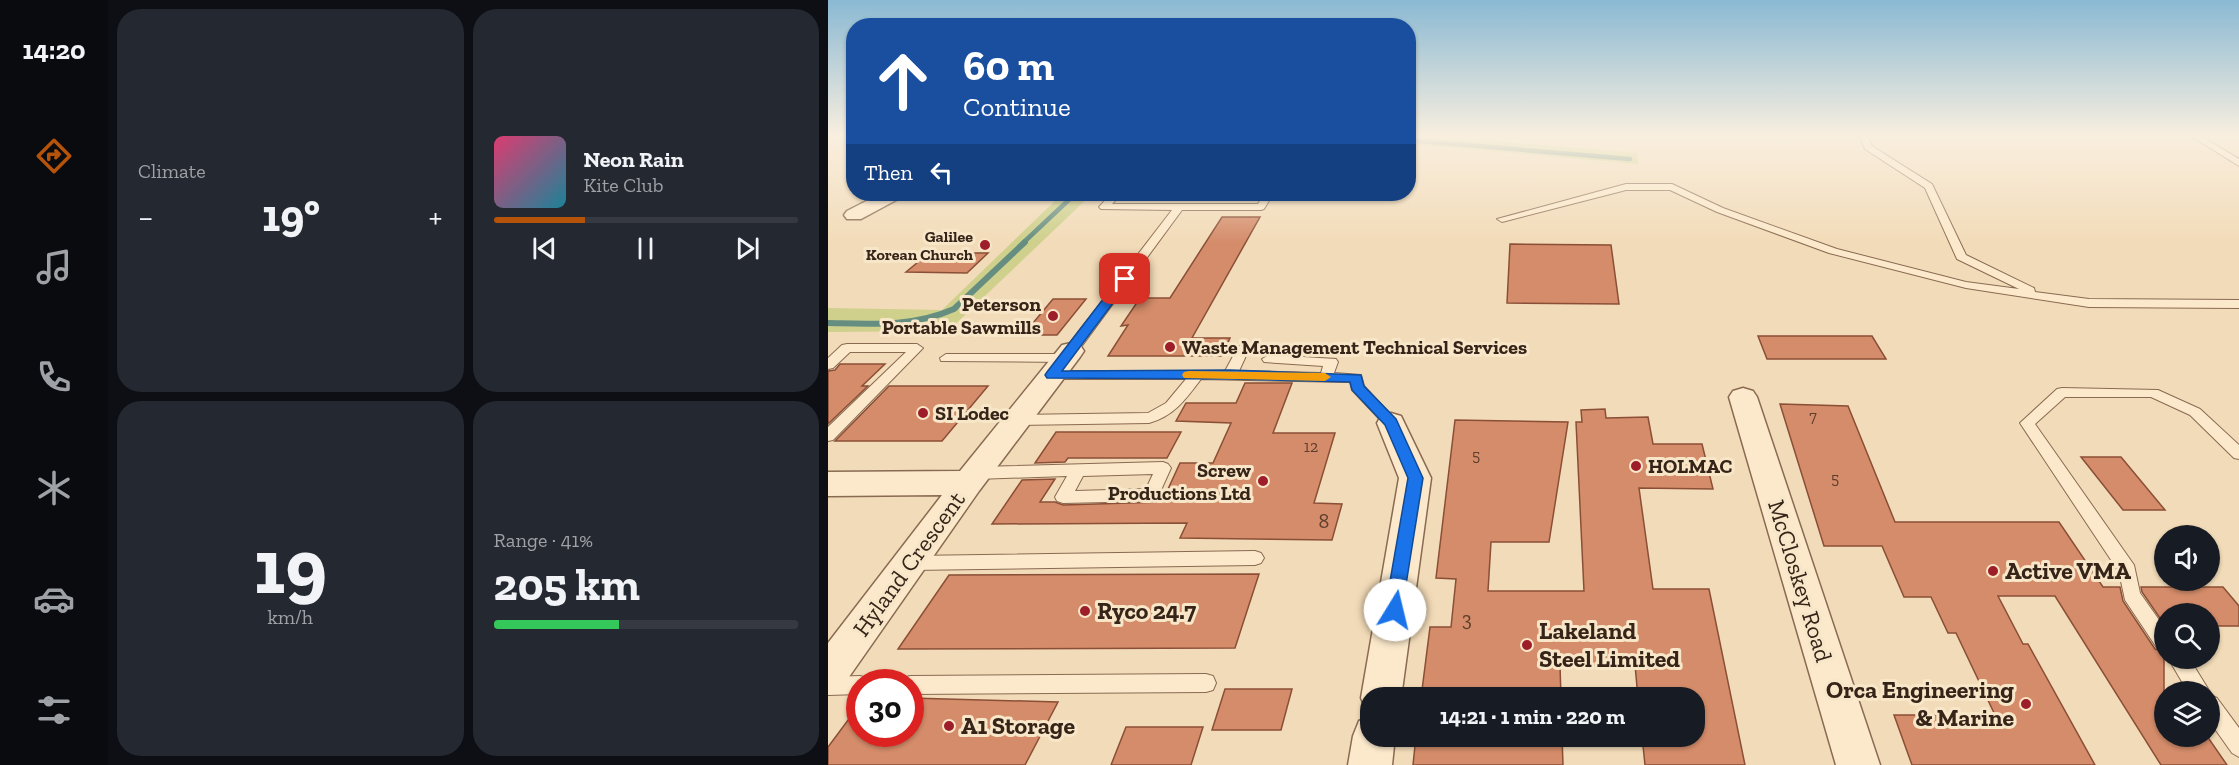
<!DOCTYPE html>
<meta charset="utf-8">
<style>
:root{--surface:#171b24;--page:#242831;--text:#f1f3f6;--muted:#9ea1a6;--line:#363941;--accent:#b45309}
body{margin:0;font-family:"Zilla Slab",serif;background:var(--page);color:var(--text);height:100vh;display:flex;flex-direction:column;font-size:22px;white-space:nowrap}
*{box-sizing:border-box;margin:0}
p{font-size:20px;color:var(--muted)}
.icon{flex:none;width:33px;height:33px;fill:none;stroke:currentColor;stroke-width:2;stroke-linecap:round;stroke-linejoin:round}
.map{position:relative;flex:1;overflow:hidden}
.details{display:flex;flex-direction:column;gap:9px;padding:9px;background:#0d0f14;width:720px}
.details>*{flex:none}
.top-card{position:absolute;left:18px;top:18px;width:570px;height:183px;border-radius:24px;box-shadow:0 2px 4px #0004;background:#1a4fa0;color:#fff;overflow:hidden}
.fabs{position:absolute;left:1326px;top:525px;display:grid;gap:12px}
.fabs a{display:grid;place-items:center;width:66px;height:66px;border-radius:50%;background:var(--surface);box-shadow:0 2px 4px #0004;font-size:30px}
.speed{position:absolute;left:18px;top:669px;display:flex;gap:12px;font-size:30px;font-weight:700;text-align:center}
.speed>*{display:grid;place-content:center;width:78px;height:78px;border-radius:50%;background:var(--surface);box-shadow:0 2px 4px #0004;line-height:1}
.speed .limit{border:9px solid #d22;background:#fff;color:#111}
.pin{position:absolute;display:grid;place-items:center;width:51px;height:51px;color:#fff;margin:-26px;border-radius:12px;box-shadow:0 3px 9px #0006}
.me{position:absolute;width:66px;margin:-33px;rotate:9deg;stroke-linejoin:round;filter:drop-shadow(0 0 4px #0008)}
.turn{display:flex;align-items:center;gap:21px;height:126px;padding:0 18px;font-size:27px}
.turn .icon{width:78px;height:78px;stroke-width:2.5}
.turn b{display:block;font-size:42px;line-height:51px}
.then{display:flex;align-items:center;height:57px;padding:0 18px;background:#0003;gap:12px;font-size:22px}
.big{font-size:45px;font-weight:800;line-height:1.1}
.details .tile{flex:1;display:flex;flex-direction:column;justify-content:center;gap:9px;min-width:0;padding:0 21px;border-radius:24px;background:var(--page)}
.details .dial{align-items:center;gap:0}
.dial b{font-size:78px;line-height:1}
.song{display:flex;align-items:center;gap:18px}
.cover{width:72px;height:72px;border-radius:9px;background:linear-gradient(135deg,hsl(340 70% 55%),hsl(190 70% 35%))}
.played{height:6px;border-radius:3px;background:linear-gradient(90deg,var(--accent) 30%,var(--line) 30%)}
.keys{display:flex;justify-content:space-around;direction:ltr}
.heat{display:flex;justify-content:space-between;align-items:center;font-size:33px;direction:ltr}
.charge{height:9px;border-radius:4px;background:linear-gradient(90deg,#34c759 41%,var(--line) 0)}
.details .tiles{flex:1;display:grid;gap:9px;grid-template-columns:repeat(2,1fr)}
.trip{position:absolute;left:532px;top:687px;width:345px;height:60px;border-radius:24px;background:var(--surface);box-shadow:0 2px 4px #0004;font-weight:800;line-height:60px;text-align:center}
main{display:flex;flex:1;min-height:0}
.tab-bar{display:flex;flex-direction:column;width:108px;justify-content:space-around;align-items:center;background:#090b0e;color:var(--muted)}
.tab-bar .icon{width:42px;height:42px}
.tab-bar .current{color:var(--accent)}
.tab-bar b{font-size:27px;color:var(--text)}
.map>svg:first-child{display:block}
.green{fill:#ced08c}
.lines{fill:none;stroke-linecap:round;stroke-linejoin:round}
.stream-far1{stroke:#658e80;stroke-width:4.5}
.stream{stroke:#658e80;stroke-width:6}
.building{fill:#d48c6a;stroke:#8a4f36;stroke-width:1.5}
.lane-casing{stroke:#896a52;stroke-width:2}
.street-casing{stroke:#896a52;stroke-width:3}
.lane{fill:#fce9cb;fill-rule:evenodd}
.street{fill:#fce9cb;fill-rule:evenodd}
.route{fill:#1a73e8;stroke:#114b97;stroke-width:1.5}
.slow{fill:#f59e0b}
.poi-dot{fill:#9d1d29;stroke:#f8e6c8;stroke-width:2}
.labels{text-anchor:middle;stroke-width:6;stroke-linejoin:round;paint-order:stroke}
.far-poi-label{font-size:16px;font-weight:bold;fill:#362419;stroke:#f8e6c8;text-anchor:end}
.number-label{font-size:16px;fill:#5e3e2d}
.poi-label{font-size:20px;font-weight:bold;fill:#362419;stroke:#f8e6c8;text-anchor:start}
.near-number-label{font-size:20px;fill:#5e3e2d}
.near-street-label{font-size:24px;fill:#362419;stroke:#f8e6c8}
.near-poi-label{font-size:24px;font-weight:bold;fill:#362419;stroke:#f8e6c8;text-anchor:start}
</style>
<main>
<nav class="tab-bar">
<b>14:20</b>
<svg class="icon current" aria-label="directions" viewBox="0 0 24 24"><path d="M12 3l9 9-9 9-9-9zM9 14v-3h6M13 9l2 2-2 2"/></svg>
<svg class="icon" aria-label="music" viewBox="0 0 24 24"><path d="M9 18V5l10-2v13"/><circle cx="6" cy="18" r="3"/><circle cx="16" cy="16" r="3"/></svg>
<svg class="icon" aria-label="phone" viewBox="0 0 24 24"><path d="M5 4h4l2 5-3 2q2 4 5 5l2-3 5 2v4C11 20 4 13 5 4z"/></svg>
<svg class="icon" aria-label="climate" viewBox="0 0 24 24"><path d="M12 3v18M4 7l16 10M4 17L20 7"/></svg>
<svg class="icon" aria-label="car" viewBox="0 0 24 24"><path d="M5 17H2v-5l4-1 3-4h7l3 4 3 1v5h-3M9 17h6M6 11h13"/><circle cx="7" cy="17" r="2"/><circle cx="17" cy="17" r="2"/></svg>
<svg class="icon" aria-label="filters" viewBox="0 0 24 24"><path d="M4 7h16M4 17h16"/><circle cx="9" cy="7" r="2"/><circle cx="15" cy="17" r="2"/></svg>
</nav>
<section class="details">
<div class="tiles">
<div class="tile"><p>Climate</p>
<div class="heat"><a>−</a><b class="big">19°</b><a>+</a></div>
</div>
<div class="tile">
<div class="song"><i class="cover"></i><div><b>Neon Rain</b><p>Kite Club</p></div></div>
<div class="played"></div>
<div class="keys"><svg class="icon" aria-label="previous" viewBox="0 0 24 24"><path d="M18 5L8 12l10 7zM5 5v14"/></svg><svg class="icon" aria-label="pause" viewBox="0 0 24 24"><path d="M8 5v14M16 5v14"/></svg><svg class="icon" aria-label="next" viewBox="0 0 24 24"><path d="M6 5l10 7-10 7zM19 5v14"/></svg></div>
</div>
<div class="tile dial"><b>19</b><p>km/h</p></div>
<div class="tile"><p>Range · 41%</p><b class="big">205 km</b><div class="charge"></div></div>
</div>
</section>
<div class="map">
<svg width="1411" height="765" viewBox="0 0 1411 765">
<rect width="100%" height="100%" fill="#f2dbb8"/>
<g class="green">
<path d="M581 136H613L809 153 810 164 581 144Z"/>
<path d="M234 194H264L120 331 0 332V308L114 310Z"/>
</g>
<g class="lines">
<g class="stream-far1">
<path d="M580 140 802 159"/>
<path d="M195 243 247 194"/>
</g>
<path class="stream" d="M0 323C44 324 85 327 126 309L197 242"/>
</g>
<g class="building">
<path d="M394 217H432L364 338H402L394 356H280L300 325 293 326 312 298H342Z"/>
<path d="M682 244 783 245 791 304 679 303Z"/>
<path d="M101 253H160L139 273 78 272Z"/>
<path d="M225 299H258L229 335H195Z"/>
<path d="M930 336H1044L1058 359H939Z"/>
<path d="M12 364H57L34 386H40L0 424V371L7 370Z"/>
<path d="M417 383H464L445 433H507L486 503 514 504 504 540 352 538 359 523 164 524 194 480 227 479 212 502H227L235 505 334 502 352 463H385L403 423 348 421 358 403H408Z"/>
<path d="M61 386H160L114 441H7Z"/>
<path d="M952 404 1020 406 1067 522H1231L1275 587H1292L1295 601 1327 649 1336 652V736H1379L1399 765H1333L1227 596H1170L1195 644H1200L1267 765H1084L1066 715H1167L1128 633H1120L1103 597H1076L1054 546H996Z"/>
<path d="M777 409 778 418 820 417 825 444H874L885 489 811 488 825 589H881L917 765H817L814 736H867V698H810L807 665H732L733 698H593L602 627H623L628 579 608 578 627 420 740 422 721 542H663L660 591H756L748 422H754L753 410Z"/>
<path d="M228 432H353L339 458H240L237 462 207 463Z"/>
<path d="M1253 457H1293L1337 510H1295Z"/>
<path d="M431 574 407 648 70 649 121 575Z"/>
<path d="M1313 587H1395L1411 606V626H1382V614H1336V624L1314 592Z"/>
<path d="M397 689H464L453 730H384Z"/>
<path d="M82 698 230 702 197 765H0V747L32 704V734H82Z"/>
<path d="M298 727H375L363 765H283Z"/>
<path d="M588 736H734L735 765H585Z"/>
</g>
<g class="lines">
<defs>
<g id="lane">
<path d="M1031 136H1039L1044 146 1104 184 1138 255 1206 288 1207 292 1261 299 1411 300V308L1261 307 1138 288 1001 253 889 212 842 190H798L674 222 669 219 798 184H844L895 208 1009 249 1138 282 1191 289 1129 259 1097 188 1037 149Z"/>
<path d="M1363 136H1373L1411 159V166Z"/>
<path d="M283 194H293L284 204H430L436 194H445L436 209 433 210H354L248 354H238L237 351 238 348 344 210 273 209 271 207Z"/>
<path d="M416 343 422 347 411 371 493 373 495 366 436 362 434 359 441 355 508 359 510 362 506 373 533 375 536 386 570 423 563 428 558 426 524 390 522 382 373 379C358 399 346 416 321 423L189 425 182 420 189 415 320 413 338 403 358 379H223L216 375 223 371H397L410 347Z"/>
<path d="M19 344H89L95 348 5 440 0 441V427L78 352H22L5 368 0 369V358L14 345Z"/>
<path d="M118 354H238L244 358 238 362 113 361 112 358Z"/>
<path d="M1234 388 1330 390 1372 409 1411 445V459L1406 458 1362 415 1323 397H1237L1207 424 1306 565 1312 593 1336 627V650L1329 648 1297 600 1291 572 1192 423 1229 389Z"/>
<path d="M335 462 340 464 343 468 329 499 323 501 235 503 229 501 227 497 239 476 148 479 143 477 140 473 143 469 148 467ZM325 474 318 489 247 491 255 476Z"/>
<path d="M427 551 433 553 436 558 433 563 427 565 84 570 78 568 75 563 78 558 84 556Z"/>
<path d="M1340 658H1361L1382 692V693L1360 692Z"/>
<path d="M378 674 385 676 388 683 385 690 378 692 82 694V682H73L75 678 82 676Z"/>
<path d="M32 676 39 678 41 682H32V694L0 695V677Z"/>
<path d="M1382 695 1389 698 1411 728V757L1404 753 1382 722Z"/>
</g>
<g id="street">
<path d="M52 194H75L72 198 33 219H19L16 215 19 211Z"/>
<path d="M243 343 252 345 256 351 252 357 151 491 14 687 0 692V643L114 495 0 496V472L132 471 234 345Z"/>
<path d="M915 388 925 391 929 397 1052 765H1008L901 397 905 391Z"/>
<path d="M563 413 573 416 603 478 573 698H543V713L539 712 533 698 571 478 549 423 553 416Z"/>
<path d="M543 716V736H567L564 765H520L525 736 531 721Z"/>
</g>
</defs>
<use href="#lane" class="lane-casing"/>
<use href="#street" class="street-casing"/>
<use href="#lane" class="lane"/>
<use href="#street" class="street"/>
</g>
<linearGradient id="sky" x2="0" y2="1"><stop stop-color="#8ab9d3"/><stop offset="0.56" stop-color="#f9efdf"/><stop offset="1" stop-color="#f9efdf" stop-opacity="0"/></linearGradient>
<rect width="1411" height="243" fill="url(#sky)"/>
<path class="route" d="M297 275 303 279 234 371 402 370 533 375 536 386 568 419 595 478 573 616 567 618 560 616 557 610 580 478 557 425 524 390 522 382 402 379 219 378 217 375 219 372 293 276Z"/>
<path class="slow" d="M361 371 497 373 503 377 497 381 356 378 354 375 356 372Z"/>
<g class="poi-dot">
<circle cx="157" cy="245" r="6"/>
<circle cx="225" cy="316" r="6"/>
<circle cx="342" cy="347" r="6"/>
<circle cx="95" cy="413" r="6"/>
<circle cx="808" cy="466" r="6"/>
<circle cx="435" cy="481" r="6"/>
<circle cx="1165" cy="571" r="6"/>
<circle cx="257" cy="611" r="6"/>
<circle cx="699" cy="645" r="6"/>
<circle cx="1198" cy="704" r="6"/>
<circle cx="121" cy="726" r="6"/>
</g>
<g class="labels">
<g class="far-poi-label">
<text x="145" y="242">Galilee<tspan x="145" dy="18">Korean Church</tspan></text>
</g>
<g class="number-label">
<text x="985" y="422">7</text>
<text x="483" y="452">12</text>
<text x="648" y="461">5</text>
<text x="1007" y="484">5</text>
</g>
<g class="poi-label">
<text x="213" y="311" text-anchor="end">Peterson<tspan x="213" dy="23">Portable Sawmills</tspan></text>
<text x="354" y="354">Waste Management Technical Services</text>
<text x="107" y="420">SI Lodec</text>
<text x="820" y="473">HOLMAC</text>
<text x="423" y="477" text-anchor="end">Screw<tspan x="423" dy="23">Productions Ltd</tspan></text>
</g>
<g class="near-number-label">
<text x="496" y="528">8</text>
<text x="639" y="626">3</text>
</g>
<g class="near-street-label">
<text transform="translate(81 564) rotate(-54)" y="8">Hyland Crescent</text>
<text transform="translate(972 581) rotate(73)" y="8">McCloskey Road</text>
</g>
<g class="near-poi-label">
<text x="1177" y="579">Active VMA</text>
<text x="269" y="619">Ryco 24.7</text>
<text x="711" y="639">Lakeland<tspan x="711" dy="28">Steel Limited</tspan></text>
<text x="1186" y="698" text-anchor="end">Orca Engineering<tspan x="1186" dy="28">&amp; Marine</tspan></text>
<text x="133" y="734">A1 Storage</text>
</g>
</g>
</svg>
<div class="fabs">
<a><svg class="icon" aria-label="sound" viewBox="0 0 24 24"><path d="M4 9h4l5-4v14l-5-4H4zM17 9q2 3 0 6"/></svg></a>
<a><svg class="icon" aria-label="search" viewBox="0 0 24 24"><circle cx="10" cy="10" r="6"/><path d="M15 15l6 6"/></svg></a>
<a><svg class="icon" aria-label="layers" viewBox="0 0 24 24"><path d="M12 4l9 5-9 5-9-5zM3 14l9 5 9-5"/></svg></a>
</div>
<div class="speed"><div class="limit">30</div></div>
<div class="pin" style="left:297px;top:279px;background:#d93025"><svg class="icon" aria-label="arrive" viewBox="0 0 24 24"><path d="M6 21V4h12l-3 4 3 4H6"/></svg></div>
<svg class="me" style="left:567px;top:610px" viewBox="-20 -20 40 40"><circle r="19" fill="#fff"/><path d="M0-13L10 11 0 6-10 11z" fill="#1a73e8"/></svg>
<div class="trip">14:21 · 1 min · 220 m</div>
<div class="top-card">
<div class="turn"><svg class="icon" aria-label="ahead" viewBox="0 0 24 24"><path d="M12 20V5M6 11l6-6 6 6"/></svg><div><b>60 m</b>Continue</div></div>
<div class="then">Then<svg class="icon" aria-label="left" viewBox="0 0 24 24"><path d="M17 20v-9H6M10 6l-5 5 5 5"/></svg></div>
</div>
</div>
</main>
